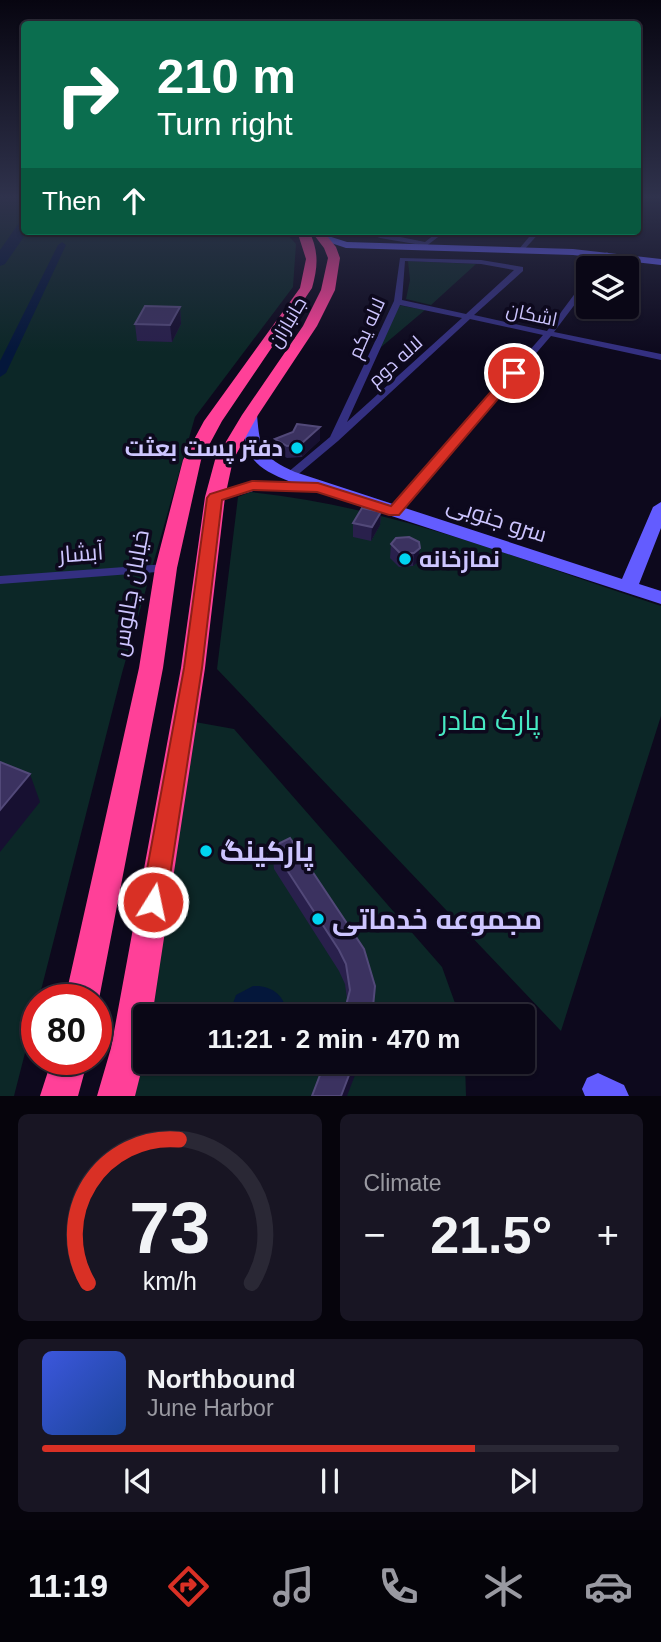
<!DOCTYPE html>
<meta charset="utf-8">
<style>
:root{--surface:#0a0716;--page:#181523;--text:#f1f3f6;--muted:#9999a1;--line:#2a2835;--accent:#d93025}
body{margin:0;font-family:Arial,Cairo,sans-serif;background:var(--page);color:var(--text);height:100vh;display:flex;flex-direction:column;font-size:26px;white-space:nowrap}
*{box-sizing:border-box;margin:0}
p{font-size:23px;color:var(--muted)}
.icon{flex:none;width:38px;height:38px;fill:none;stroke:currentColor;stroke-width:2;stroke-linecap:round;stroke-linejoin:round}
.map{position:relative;height:1096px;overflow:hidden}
.details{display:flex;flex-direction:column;gap:18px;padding:18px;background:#06040c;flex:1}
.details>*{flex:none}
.banner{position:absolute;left:21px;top:21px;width:620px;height:214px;border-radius:7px;box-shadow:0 2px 5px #0004,0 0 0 2px var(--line);background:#0b6e4f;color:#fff;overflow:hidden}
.fabs{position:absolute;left:576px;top:256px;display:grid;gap:14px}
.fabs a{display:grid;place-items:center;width:63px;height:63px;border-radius:7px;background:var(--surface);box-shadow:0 2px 5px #0004,0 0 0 2px var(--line);font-size:35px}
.speed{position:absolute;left:21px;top:984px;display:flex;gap:14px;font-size:35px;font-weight:700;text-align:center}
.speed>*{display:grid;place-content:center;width:91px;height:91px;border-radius:50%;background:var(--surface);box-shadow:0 2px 5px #0004,0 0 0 2px var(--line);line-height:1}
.speed .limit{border:10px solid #d22;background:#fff;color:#111}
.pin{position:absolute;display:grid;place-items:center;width:60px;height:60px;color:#fff;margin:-30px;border:4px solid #fff;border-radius:50%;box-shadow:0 2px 7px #0007}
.me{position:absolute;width:77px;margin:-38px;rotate:10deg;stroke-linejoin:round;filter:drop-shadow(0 0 5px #0008)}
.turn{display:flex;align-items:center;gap:24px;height:147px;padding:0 21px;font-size:32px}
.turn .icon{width:91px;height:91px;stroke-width:2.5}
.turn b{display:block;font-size:49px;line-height:60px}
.then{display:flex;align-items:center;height:66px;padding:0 21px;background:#0003;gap:14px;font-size:26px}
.big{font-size:52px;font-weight:800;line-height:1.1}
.details .widget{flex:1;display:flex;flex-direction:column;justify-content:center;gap:10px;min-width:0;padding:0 24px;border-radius:10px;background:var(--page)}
.details .dial{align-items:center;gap:0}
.dial svg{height:182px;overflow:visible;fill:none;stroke:var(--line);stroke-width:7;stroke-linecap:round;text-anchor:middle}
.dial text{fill:var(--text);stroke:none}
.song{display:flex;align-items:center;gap:21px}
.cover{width:84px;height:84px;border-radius:10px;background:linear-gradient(135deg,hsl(230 70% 55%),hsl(220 70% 35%))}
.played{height:7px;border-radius:4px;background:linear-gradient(90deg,var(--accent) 75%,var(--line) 75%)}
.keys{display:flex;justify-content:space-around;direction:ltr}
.heat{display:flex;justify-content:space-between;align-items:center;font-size:38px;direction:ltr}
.details .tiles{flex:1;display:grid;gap:18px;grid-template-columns:1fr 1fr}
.widget:last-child{grid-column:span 2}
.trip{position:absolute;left:133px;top:1004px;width:402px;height:70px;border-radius:7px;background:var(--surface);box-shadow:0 2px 5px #0004,0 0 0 2px var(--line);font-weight:800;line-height:70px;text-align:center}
.tabs{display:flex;height:112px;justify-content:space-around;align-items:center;background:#040309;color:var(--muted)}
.tabs .icon{width:49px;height:49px}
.tabs .on{color:var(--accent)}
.tabs b{font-size:32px;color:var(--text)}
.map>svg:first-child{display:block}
.green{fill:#0c2727}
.water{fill:#04173b}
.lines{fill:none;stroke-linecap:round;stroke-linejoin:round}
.canal{fill:#04173b;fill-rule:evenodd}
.river{fill:#04173b;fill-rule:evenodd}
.street{fill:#343081;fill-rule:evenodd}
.secondary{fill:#635cff;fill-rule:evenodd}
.highway{fill:#ff4098;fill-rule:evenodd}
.wall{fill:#29204c}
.shaded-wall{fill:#171031}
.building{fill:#3b3260;stroke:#524979;stroke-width:2}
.route{fill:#d93025;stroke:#8d1f18;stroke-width:2}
.poi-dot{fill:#00d4f0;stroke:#0d091d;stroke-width:2.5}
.labels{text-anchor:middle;stroke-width:7;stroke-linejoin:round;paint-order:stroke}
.far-street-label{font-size:19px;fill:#cdc5ff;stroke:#0d091d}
.poi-label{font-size:23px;font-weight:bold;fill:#cdc5ff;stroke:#0d091d;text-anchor:end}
.street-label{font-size:23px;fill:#cdc5ff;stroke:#0d091d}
.near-park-label{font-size:28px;fill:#47e9c3;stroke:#0d091d}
.near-poi-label{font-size:28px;font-weight:bold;fill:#cdc5ff;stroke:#0d091d;text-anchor:start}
</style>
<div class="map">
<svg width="661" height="1096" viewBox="0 0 661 1096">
<rect width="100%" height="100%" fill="#0d091d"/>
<g class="green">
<path d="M0 198H24V231H284L296 244 293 287 195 417 122 673 14 1096H0Z"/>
<path d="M408 261 476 264 431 305 406 299 410 280Z"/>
<path d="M398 305 425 310 374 353Z"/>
<path d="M250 492C391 506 526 562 661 606V716L561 1031 217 669 238 497Z"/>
<path d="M195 722 234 729 442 967 460 1017H145V1062H465L466 1096H116Z"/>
</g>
<path class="water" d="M253 986C272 985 287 996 286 1017H228L236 995Z"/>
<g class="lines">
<path class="canal" d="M62 242 66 245 6 373 0 377V361L58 245Z"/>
<path class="river" d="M24 222V231H28L5 264 0 266V250L19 223Z"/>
<g class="street">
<path d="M362 231H371L425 242 439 231H446L421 250 418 248 421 245 380 238Z"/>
<path d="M534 231H541L523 251H519V249Z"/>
<path d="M607 252 610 254 603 268H596L605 253Z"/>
<path d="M400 258 481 260 523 267V271L474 315 547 331 585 280H588V287L554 332 661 354V360L551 336 398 514H390L388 512 390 510 543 335 470 319 338 441 295 477H287L286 475 287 473 330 437 394 301ZM405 261 481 264 514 270 466 314 402 300ZM400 305 462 318 347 422Z"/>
<path d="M166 564 170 565 172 568 170 571 0 584V576Z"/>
</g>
<g class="secondary">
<path d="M322 234 347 242 573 249 661 259V265L573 255 346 248 319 239 317 237Z"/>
<path d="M250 411 257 415C260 450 262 457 295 472L622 579 653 507 661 502V528L639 584 661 591V604L312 490 253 491 215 502 209 500 207 497 209 494 252 481 291 482C251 466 245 457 243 415Z"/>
<path d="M598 1073 624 1085 629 1096H585L582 1089 587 1078Z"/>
</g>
<g class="highway">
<path d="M297 231H309C319 251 318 267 312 288L222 421 201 460 177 568 163 668 99 999 96 1007V999H65L139 668 155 568 183 460 204 421 300 288 306 259Z"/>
<path d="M311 231H323L336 247 340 258 335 290 317 326 258 415 233 460 225 497 205 668 152 1017H145V1056L135 1096H97L111 1048 181 668 205 497 215 460 242 415 303 326 321 290 328 258 324 248Z"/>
<path d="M52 1059H88L78 1096H40Z"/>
</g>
</g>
<g class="wall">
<path d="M180 307 181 324 172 342 137 341 135 324Z"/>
<path d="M320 427V440L302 457 287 458 276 452 275 439Z"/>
<path d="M381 512 380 525 371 541 353 537V523Z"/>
<path d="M409 537 418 562 413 566 399 567 390 558 391 544Z"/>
<path d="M272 847 375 986 372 1017H343L347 999 345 984 339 971 274 869Z"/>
</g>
<g class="shaded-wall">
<path d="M180 307 181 324 172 342 170 325Z"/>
<path d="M320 427V440L302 457 301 444Z"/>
<path d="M381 512 380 525 371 541 372 527Z"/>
<path d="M420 548 418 562 413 566 414 553Z"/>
<path d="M30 774 40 802 0 852V810Z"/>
<path d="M354 1062H360L347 1096H341Z"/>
</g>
<g class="building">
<path d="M145 306 180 307 170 325 135 324Z"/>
<path d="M297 424 320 427 301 444 287 446 275 439 293 432Z"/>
<path d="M362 508 381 512 372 527 353 523Z"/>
<path d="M409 537 419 542 420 548 414 553H400L391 544 396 538Z"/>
<path d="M0 762 30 774 0 810Z"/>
<path d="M290 838 364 949 375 986 372 1017H343L350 990 346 964 339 950 272 847Z"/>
<path d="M325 1062H354L341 1096H312Z"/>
</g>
<linearGradient id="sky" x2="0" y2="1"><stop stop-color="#070510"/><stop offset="0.56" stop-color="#2f324c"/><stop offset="1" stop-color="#2f324c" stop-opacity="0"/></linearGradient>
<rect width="661" height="352" fill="url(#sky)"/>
<path class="route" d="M510 370 520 373 399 515H389L317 492 253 490 222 500 202 668 166 902 162 910 153 913 145 910 141 902 184 668 207 498 210 494 252 481 318 483 391 506Z"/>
<g class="poi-dot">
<circle cx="297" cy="448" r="7"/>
<circle cx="405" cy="559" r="7"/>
<circle cx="206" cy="851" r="7"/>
<circle cx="318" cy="919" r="7"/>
</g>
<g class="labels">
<g class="far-street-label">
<text transform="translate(532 314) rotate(12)" y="7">اشکان</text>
<text transform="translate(287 322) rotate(-59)" y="7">جانبازان</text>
<text transform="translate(366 328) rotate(-66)" y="7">لاله یکم</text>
<text transform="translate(395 361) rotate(-42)" y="7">لاله دوم</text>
</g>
<g class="poi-label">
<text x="283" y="456">دفتر پست بعثت</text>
<text x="419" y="567" text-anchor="start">نمازخانه</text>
</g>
<g class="street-label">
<text transform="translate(497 519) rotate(18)" y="8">سرو جنوبی</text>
<text transform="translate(81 553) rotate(-4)" y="8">آبشار</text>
<text transform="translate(130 593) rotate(-80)" y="8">خیابان چالوس</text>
</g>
<g class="near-park-label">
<text x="490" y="730">پارک مادر</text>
</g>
<g class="near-poi-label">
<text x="220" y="861">پارکینگ</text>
<text x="332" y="929">مجموعه خدماتی</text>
</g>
</g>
</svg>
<div class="fabs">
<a><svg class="icon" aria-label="layers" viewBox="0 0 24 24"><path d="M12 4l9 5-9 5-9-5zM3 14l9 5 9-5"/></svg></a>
</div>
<div class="speed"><div class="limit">80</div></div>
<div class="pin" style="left:514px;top:373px;background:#d93025"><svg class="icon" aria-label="arrive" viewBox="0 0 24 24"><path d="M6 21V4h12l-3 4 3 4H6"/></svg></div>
<svg class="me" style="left:153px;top:902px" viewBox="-20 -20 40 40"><circle r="17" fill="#d93025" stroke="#fff" stroke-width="3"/><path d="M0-11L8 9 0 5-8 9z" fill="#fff"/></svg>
<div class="trip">11:21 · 2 min · 470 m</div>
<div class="banner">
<div class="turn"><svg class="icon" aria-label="right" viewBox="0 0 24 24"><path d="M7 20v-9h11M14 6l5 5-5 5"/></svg><div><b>210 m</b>Turn right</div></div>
<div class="then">Then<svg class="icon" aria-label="ahead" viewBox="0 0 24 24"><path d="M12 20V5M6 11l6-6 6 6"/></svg></div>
</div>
</div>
<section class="details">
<div class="tiles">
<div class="widget dial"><svg viewBox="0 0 100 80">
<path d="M14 69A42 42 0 1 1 86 69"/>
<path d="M14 69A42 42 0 0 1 54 6" stroke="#d93025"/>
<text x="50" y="56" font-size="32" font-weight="700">73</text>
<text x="50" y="72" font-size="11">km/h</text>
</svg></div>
<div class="widget"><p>Climate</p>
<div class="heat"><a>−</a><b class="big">21.5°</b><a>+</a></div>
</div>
<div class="widget">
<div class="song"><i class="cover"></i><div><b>Northbound</b><p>June Harbor</p></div></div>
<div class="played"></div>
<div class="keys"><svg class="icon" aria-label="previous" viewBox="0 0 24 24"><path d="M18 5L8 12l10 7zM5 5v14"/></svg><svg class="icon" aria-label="pause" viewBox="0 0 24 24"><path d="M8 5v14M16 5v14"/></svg><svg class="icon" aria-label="next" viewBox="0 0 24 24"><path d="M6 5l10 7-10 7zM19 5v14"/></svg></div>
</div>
</div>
</section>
<nav class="tabs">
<b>11:19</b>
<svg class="icon on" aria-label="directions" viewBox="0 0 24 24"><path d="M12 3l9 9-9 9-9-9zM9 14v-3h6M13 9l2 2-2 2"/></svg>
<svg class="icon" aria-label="music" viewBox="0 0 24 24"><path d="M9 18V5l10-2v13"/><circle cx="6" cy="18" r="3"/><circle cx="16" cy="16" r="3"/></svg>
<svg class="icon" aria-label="phone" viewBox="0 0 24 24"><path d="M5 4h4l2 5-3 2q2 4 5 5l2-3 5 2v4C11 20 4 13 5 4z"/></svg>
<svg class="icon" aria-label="climate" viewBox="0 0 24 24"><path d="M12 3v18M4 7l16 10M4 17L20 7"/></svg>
<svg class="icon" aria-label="car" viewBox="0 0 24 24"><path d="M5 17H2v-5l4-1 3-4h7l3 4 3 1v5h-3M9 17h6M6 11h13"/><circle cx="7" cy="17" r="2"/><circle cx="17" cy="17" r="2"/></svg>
</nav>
